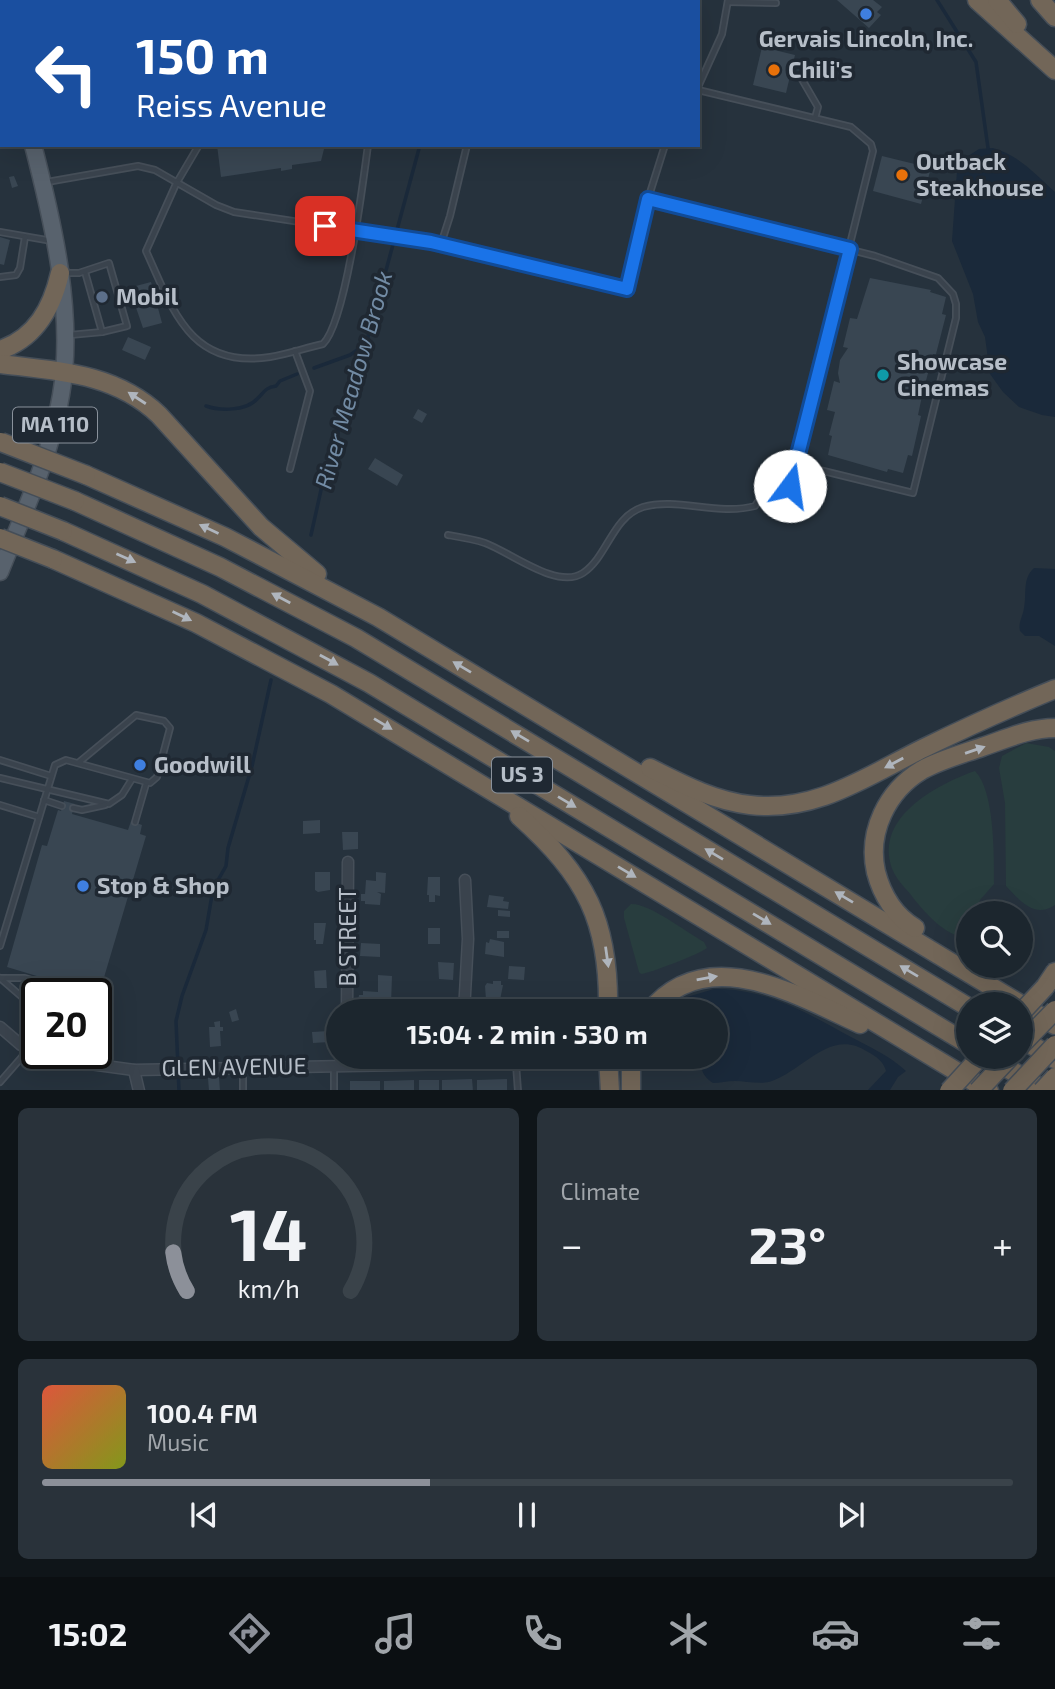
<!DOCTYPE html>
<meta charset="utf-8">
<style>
:root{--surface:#1c262e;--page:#29323a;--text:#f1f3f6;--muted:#a0a5aa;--line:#3a434a;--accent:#8c9099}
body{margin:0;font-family:"Exo 2",sans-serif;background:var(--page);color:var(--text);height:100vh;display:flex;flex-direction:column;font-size:26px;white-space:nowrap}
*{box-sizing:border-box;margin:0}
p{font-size:23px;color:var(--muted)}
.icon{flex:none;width:38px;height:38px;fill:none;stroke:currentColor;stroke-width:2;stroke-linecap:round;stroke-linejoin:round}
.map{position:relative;height:1090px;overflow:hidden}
.side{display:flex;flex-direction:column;gap:18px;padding:18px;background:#0f1519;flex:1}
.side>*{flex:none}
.guide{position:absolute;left:0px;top:0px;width:700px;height:147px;box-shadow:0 7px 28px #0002,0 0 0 2px var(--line);background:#1a4fa0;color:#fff;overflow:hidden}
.tools{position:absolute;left:956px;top:901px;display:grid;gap:14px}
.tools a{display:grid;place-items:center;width:77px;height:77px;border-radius:50%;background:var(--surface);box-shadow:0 7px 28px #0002,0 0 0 2px var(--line);font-size:35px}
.speed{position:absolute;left:21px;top:978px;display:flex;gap:14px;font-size:35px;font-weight:700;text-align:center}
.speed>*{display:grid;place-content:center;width:91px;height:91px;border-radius:50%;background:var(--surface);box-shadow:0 7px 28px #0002,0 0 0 2px var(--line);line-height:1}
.speed .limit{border:4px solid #111;border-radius:10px;background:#fff;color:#111}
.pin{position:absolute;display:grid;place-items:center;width:60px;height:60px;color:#fff;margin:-30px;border-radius:14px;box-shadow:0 4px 10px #0006}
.me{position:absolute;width:77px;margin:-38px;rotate:14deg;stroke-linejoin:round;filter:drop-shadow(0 0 5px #0008)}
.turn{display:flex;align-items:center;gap:24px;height:147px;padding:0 21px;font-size:32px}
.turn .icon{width:91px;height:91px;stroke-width:2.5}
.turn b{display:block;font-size:49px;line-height:60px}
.big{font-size:52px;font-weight:700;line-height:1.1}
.side .widget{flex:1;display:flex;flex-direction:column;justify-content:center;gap:10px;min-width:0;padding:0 24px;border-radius:10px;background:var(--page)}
.side .dial{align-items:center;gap:0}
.dial svg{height:182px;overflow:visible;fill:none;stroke:var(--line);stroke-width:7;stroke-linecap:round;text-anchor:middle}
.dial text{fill:var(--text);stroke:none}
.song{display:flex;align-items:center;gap:21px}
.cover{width:84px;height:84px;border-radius:10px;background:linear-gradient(135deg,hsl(10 70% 55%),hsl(70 70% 35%))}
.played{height:7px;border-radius:4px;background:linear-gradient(90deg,var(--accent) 40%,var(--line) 40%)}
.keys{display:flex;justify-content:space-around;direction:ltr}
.heat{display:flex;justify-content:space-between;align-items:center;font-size:38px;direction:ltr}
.side .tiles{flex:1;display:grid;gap:18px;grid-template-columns:1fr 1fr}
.widget:last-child{grid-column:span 2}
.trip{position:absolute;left:326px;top:999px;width:402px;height:70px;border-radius:35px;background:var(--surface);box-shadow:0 7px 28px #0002,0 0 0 2px var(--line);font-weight:700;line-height:70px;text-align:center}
.tabs{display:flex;height:112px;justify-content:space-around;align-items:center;background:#0b0f12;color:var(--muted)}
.tabs .icon{width:49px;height:49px}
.tabs .current{color:var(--accent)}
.tabs b{font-size:32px;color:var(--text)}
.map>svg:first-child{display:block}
.green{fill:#283d3e}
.water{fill:#1a293a}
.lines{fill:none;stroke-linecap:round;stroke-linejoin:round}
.stream{stroke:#1a293a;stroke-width:3.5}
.building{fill:#394652}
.service-casing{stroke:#464f59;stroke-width:8}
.minor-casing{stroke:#464f59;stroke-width:13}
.primary-casing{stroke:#464f59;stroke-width:19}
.motorway-casing{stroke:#454e58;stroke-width:21}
.service{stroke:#3a434d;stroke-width:4.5}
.minor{stroke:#3a434d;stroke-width:10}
.primary{stroke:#58626d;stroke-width:16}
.motorway{stroke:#726658;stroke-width:18}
.motorway-bridge-casing{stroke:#454e58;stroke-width:21;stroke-linecap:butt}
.motorway-bridge{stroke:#726658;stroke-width:18}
.oneway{fill:#afb5bd}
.route-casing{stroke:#114b97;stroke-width:18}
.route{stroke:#1a73e8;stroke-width:12}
.shop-dot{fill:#3f7fe0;stroke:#1f2832;stroke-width:2.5}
.food-dot{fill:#e8710a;stroke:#1f2832;stroke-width:2.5}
.service-dot{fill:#5c6f8a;stroke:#1f2832;stroke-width:2.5}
.culture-dot{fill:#0f9aa8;stroke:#1f2832;stroke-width:2.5}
.labels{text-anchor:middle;stroke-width:7;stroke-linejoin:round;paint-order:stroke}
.shield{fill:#1f2832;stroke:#89919b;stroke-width:2}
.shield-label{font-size:21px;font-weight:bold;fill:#b6bec8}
.poi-label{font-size:23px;font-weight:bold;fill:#b6bec8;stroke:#1f2832;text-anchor:start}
.street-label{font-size:23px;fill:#b6bec8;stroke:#1f2832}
.water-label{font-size:24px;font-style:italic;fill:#728ba4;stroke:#1f2832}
</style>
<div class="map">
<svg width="1055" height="1091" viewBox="0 0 1055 1091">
<rect width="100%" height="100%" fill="#26323d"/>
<g class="green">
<path d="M1026 743 1049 747 1055 751V905C1035 919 1020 901 1006 886L1005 803 999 768 1002 756Z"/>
<path d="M975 771C995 791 994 857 994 884L980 900 977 913 968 914V938H965C944 934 927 915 914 899 908 890 899 883 894 873 870 820 935 785 975 771Z"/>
<path d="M631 904C649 903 686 932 704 942L707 948C702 953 648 974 641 974L639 972 624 918V911Z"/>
</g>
<g class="water">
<path d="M993 148C1019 155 1036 175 1055 192V417L1042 415 1019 407 1003 392 990 374 985 337 978 322 973 294 952 241 957 171 962 160 979 149Z"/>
<path d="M1034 568 1055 569V646L1039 636H1025L1020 631C1018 622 1023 616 1024 608 1027 593 1022 579 1034 568Z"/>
<path d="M714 989C765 988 807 1013 851 1037 870 1047 890 1056 906 1071L898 1077 890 1090H868L886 1071C883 1061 877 1057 868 1052 831 1027 805 1069 772 1081 761 1085 746 1081 735 1081 727 1081 720 1083 713 1083 703 1076 699 1069 703 1057H716V1012L686 1011 684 1003 687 997Z"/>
</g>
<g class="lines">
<g class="stream">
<path d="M937 0 976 62 988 148"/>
<path d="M447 2 448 0"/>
<path d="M314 368 350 355 366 344"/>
<path d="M206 406C220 411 246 411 257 399 265 392 264 388 276 386L280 381 297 374"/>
<path d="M311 535 325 472 366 344 420 145"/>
<path d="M179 1091 176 1021 182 996 206 930 213 889 226 866 228 848 252 766 271 680"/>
</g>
</g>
<g class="building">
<path d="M837 0H873L882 7 877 12 881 15 869 28Z"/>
<path d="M762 47 795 55 786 93 753 85Z"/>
<path d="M217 145H325L321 161 292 165V169L281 171V168L221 177Z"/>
<path d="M882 156 931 168 921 204 873 191Z"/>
<path d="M14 176 18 186 12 188 9 177Z"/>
<path d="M0 237 10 240 4 265 0 264Z"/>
<path d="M870 278 931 290 930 292 946 297 942 314 946 315 936 354H933L922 396 918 415 921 416 912 456 908 455 903 473 888 469 887 472 828 455 832 436 829 435 835 412 827 410 834 381 840 383 838 373 840 360 848 348 843 347 850 318 857 319Z"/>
<path d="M151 282 162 323 143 328 132 296H134L132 287Z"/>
<path d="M128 337 151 347 145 360 122 350Z"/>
<path d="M418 409 427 414 422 423 413 418Z"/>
<path d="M375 458 403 475 397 486 368 469Z"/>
<path d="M64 801 75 804 72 814 128 830 131 821 142 825 140 834 146 836 97 1001 96 994H71L73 987 7 967 42 845 47 846 58 810 61 811Z"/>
<path d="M320 820V833L303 834V821Z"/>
<path d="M342 832H358V849L343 850Z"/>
<path d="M315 872H330V890L318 892 315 890Z"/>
<path d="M376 872 386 873 385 893 377 892 381 894 380 905 365 904V901H361V894H365L366 880 376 881Z"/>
<path d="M428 877H440V896L435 895V902H429V895H427Z"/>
<path d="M489 895 504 897 503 901 509 902 508 909 487 907Z"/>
<path d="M498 910 510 911V917L498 916Z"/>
<path d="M314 923H326L323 944H316V940H314Z"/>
<rect x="428" y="928" width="12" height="16"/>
<rect x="497" y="931" width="12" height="7"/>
<path d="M490 939 504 942V957L485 954 486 942 489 943Z"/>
<path d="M361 943 380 944V957L360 956Z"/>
<path d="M438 962 454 963 453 980 439 979Z"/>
<path d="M509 966 525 967 524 980 508 979Z"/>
<path d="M326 970 327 988H315L314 971Z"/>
<path d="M378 975 392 976 391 1005H362V1001H358L359 995H363V991L378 992Z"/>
<path d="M493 981H501V985H503L500 1000H486L485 986 487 983 493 984Z"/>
<path d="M236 1009 239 1020 232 1022 229 1012Z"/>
<path d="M220 1021V1027H223V1031H220L221 1046 210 1047 209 1027H215L214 1022Z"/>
<path d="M329 1031V1042L313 1043 312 1032Z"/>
<path d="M219 1077 220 1091H209L208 1078Z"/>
<path d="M472 1079 473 1091H442V1080Z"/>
<path d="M507 1079V1091H477V1080Z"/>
<path d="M414 1080V1091H384V1081Z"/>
<rect x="419" y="1080" width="20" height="11"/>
<rect x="350" y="1081" width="30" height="10"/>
</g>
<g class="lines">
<defs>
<g id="service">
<path d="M175 0V2"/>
<path d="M184 2V0"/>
<path d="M399 2V0"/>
<path d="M484 2 485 0"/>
<path d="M728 2 776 3"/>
<path d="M800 76 818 107 815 118"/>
<path d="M698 87 722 34 728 0"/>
<path d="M698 90 851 127 871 144 873 151 790 486"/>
<path d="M199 145 176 184 146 251C173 310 190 369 270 357 288 354 305 348 323 344 346 321 363 183 368 145"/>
<path d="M47 182 138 166 155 170 216 205 234 212 431 242 627 289 648 199 665 145"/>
<path d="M648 199 875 256 938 278 953 294 956 304V318L913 493 795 464"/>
<path d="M0 232 52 241"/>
<path d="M441 244 450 216 467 145"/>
<path d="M85 272 102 332"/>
<path d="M64 273H79L109 263 127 326 102 332 70 335"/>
<path d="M0 277 16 275 20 268 25 237"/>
<path d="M290 469 310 391 295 351"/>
<path d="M448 535C460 537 473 539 485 543 510 552 557 590 583 573 608 556 612 517 643 507 678 497 717 516 755 506L763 494"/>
<path d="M0 760 51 776"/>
<path d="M0 778 109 804 122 795 132 779"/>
<path d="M44 800 62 806"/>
<path d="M0 805 39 817"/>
<path d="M73 808 82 810 105 805"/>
<path d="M135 822 146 784"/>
<path d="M0 946 55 765 66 760 150 783 157 777 170 728 164 721 136 715 78 763"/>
<path d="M0 978 37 1010"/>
<path d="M1 978H25L72 992"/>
<path d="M516 1064 518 1091"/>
<path d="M334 1066V1091"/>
<path d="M0 1082 28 1050"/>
<path d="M243 1091V1067"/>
</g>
<g id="minor">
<path d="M0 120H2"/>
<path d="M347 1012 348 862"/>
<path d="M464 1012 468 939 465 880"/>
<path d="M0 1027 21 1045 37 1053"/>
<path d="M37 1054 61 1060 134 1070 516 1063"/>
<path d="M134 1070 139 1091"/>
</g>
<g id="primary">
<path d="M0 4 2 12"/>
<path d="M0 572C23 514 51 456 61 395 75 315 53 222 33 145"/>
</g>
<g id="motorway">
<path d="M977 0 1055 70"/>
<path d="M997 0 1017 24"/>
<path d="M1040 0 1055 17"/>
<path d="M0 350C36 338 52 308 60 273"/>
<path d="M0 364C57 371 115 373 159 415L261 527 317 574"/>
<path d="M86 475 225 537 378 617 1055 1025"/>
<path d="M75 501 220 567 356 638 968 1007"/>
<path d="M63 531 202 594 369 683 968 1044"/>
<path d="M53 559 196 623 331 694 989 1091"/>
<path d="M650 768C682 784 714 801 750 805 816 813 867 776 924 748 967 727 1011 707 1055 689"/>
<path d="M519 816C586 876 610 921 608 1012"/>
<path d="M915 928C895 916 882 895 876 872 867 832 887 791 922 770 940 760 962 754 982 747 1006 739 1029 728 1055 728"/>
<path d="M1045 987 1055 972"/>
<path d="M649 1012C706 941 796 995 860 1024"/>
<path d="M1020 1038 1055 1059"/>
<path d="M608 1057 610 1091"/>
<path d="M989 1057 1045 1091"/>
<path d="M631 1091V1057"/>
</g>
</defs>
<use href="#service" class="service-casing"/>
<use href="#minor" class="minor-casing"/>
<use href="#primary" class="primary-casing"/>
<use href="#motorway" class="motorway-casing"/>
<use href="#service" class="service"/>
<use href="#minor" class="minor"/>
<use href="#primary" class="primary"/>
<use href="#motorway" class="motorway"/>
<defs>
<g id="motorway-bridge">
<path d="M1 442 86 475"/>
<path d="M0 472 75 501"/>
<path d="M0 506 63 531"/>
<path d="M0 538 53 559"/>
<path d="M1020 1014 1045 987"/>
<path d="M1020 1046 1055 1010"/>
<path d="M949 1091 980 1057"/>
<path d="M978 1091 1010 1057"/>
<path d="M1012 1091 1055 1045"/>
<path d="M1042 1091 1055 1077"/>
</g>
</defs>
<use href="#motorway-bridge" class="motorway-bridge-casing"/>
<use href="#motorway-bridge" class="motorway-bridge"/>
</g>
<defs><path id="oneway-solid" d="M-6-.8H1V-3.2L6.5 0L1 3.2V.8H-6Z" transform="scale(1.75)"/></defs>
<g class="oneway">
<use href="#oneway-solid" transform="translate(137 398) rotate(-147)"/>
<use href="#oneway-solid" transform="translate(209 529) rotate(-155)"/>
<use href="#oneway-solid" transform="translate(126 558) rotate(24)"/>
<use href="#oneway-solid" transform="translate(281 598) rotate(-152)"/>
<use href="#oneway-solid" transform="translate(182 616) rotate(26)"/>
<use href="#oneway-solid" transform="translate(329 660) rotate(29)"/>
<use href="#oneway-solid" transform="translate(462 667) rotate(-149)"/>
<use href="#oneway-solid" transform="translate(383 724) rotate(31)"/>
<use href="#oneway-solid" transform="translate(520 736) rotate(-149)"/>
<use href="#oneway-solid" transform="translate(975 750) rotate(-19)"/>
<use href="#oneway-solid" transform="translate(894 763) rotate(152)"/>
<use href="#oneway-solid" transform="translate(567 802) rotate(31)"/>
<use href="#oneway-solid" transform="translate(714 854) rotate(-149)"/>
<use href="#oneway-solid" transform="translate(627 872) rotate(31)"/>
<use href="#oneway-solid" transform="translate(844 897) rotate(-149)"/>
<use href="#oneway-solid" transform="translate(762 919) rotate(31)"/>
<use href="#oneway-solid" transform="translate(607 957) rotate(82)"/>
<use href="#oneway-solid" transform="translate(909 971) rotate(-149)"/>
<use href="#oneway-solid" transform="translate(707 978) rotate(-10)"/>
</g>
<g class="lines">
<defs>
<path id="route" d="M325 226 431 242 627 289 648 199 850 249 790 486"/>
</defs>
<use href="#route" class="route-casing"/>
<use href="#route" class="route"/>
</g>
<g class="shop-dot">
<circle cx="866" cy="14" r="7"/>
<circle cx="140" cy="765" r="7"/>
<circle cx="83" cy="886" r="7"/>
</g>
<g class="food-dot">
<circle cx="774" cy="70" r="7"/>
<circle cx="902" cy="175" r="7"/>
</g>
<circle class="service-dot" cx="102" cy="297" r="7"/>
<circle class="culture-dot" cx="883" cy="375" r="7"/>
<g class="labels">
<g class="shield">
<rect x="13" y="407.5" width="84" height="35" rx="5"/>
<rect x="492" y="757.5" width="60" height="35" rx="5"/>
</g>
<g class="shield-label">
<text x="55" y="432">MA 110</text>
<text x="522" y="782">US 3</text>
</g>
<g class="poi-label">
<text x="866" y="47" text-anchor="middle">Gervais Lincoln, Inc.</text>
<text x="788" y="78">Chili's</text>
<text x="916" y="170">Outback<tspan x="916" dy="26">Steakhouse</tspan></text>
<text x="116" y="305">Mobil</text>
<text x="897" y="370">Showcase<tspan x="897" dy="26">Cinemas</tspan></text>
<text x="154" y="773">Goodwill</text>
<text x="97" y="894">Stop &amp; Shop</text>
</g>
<g class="street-label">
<text transform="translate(348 937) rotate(-90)" y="8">B STREET</text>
<text transform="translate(234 1067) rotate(-1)" y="8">GLEN AVENUE</text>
</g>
<g class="water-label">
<text transform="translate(354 380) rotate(-74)" y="8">River Meadow Brook</text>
</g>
</g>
</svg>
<div class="tools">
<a><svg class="icon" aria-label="search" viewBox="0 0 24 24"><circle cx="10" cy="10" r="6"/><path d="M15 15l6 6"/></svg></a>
<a><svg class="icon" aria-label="layers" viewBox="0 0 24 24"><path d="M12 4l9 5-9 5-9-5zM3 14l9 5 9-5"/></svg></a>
</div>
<div class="speed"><div class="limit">20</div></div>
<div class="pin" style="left:325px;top:226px;background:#d93025"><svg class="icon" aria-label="arrive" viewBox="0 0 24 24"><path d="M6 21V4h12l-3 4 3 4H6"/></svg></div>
<svg class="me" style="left:790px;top:486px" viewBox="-20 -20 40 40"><circle r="19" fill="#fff"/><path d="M0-13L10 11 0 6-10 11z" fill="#1a73e8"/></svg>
<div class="trip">15:04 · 2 min · 530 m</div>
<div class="guide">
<div class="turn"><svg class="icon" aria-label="left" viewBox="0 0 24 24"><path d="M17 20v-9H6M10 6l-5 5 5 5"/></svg><div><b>150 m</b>Reiss Avenue</div></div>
</div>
</div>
<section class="side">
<div class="tiles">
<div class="widget dial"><svg viewBox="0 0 100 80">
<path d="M14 69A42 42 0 1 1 86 69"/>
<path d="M14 69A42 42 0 0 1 8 52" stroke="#8c9099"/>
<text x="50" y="56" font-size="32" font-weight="700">14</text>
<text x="50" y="72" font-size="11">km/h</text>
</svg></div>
<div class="widget"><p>Climate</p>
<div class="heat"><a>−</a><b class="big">23°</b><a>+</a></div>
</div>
<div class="widget">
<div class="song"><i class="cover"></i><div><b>100.4 FM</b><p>Music</p></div></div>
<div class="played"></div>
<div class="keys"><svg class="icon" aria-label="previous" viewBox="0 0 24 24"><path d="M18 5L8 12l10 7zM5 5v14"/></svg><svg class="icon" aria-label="pause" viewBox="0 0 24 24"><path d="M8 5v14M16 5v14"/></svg><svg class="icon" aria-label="next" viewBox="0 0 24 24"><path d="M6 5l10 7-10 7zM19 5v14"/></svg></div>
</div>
</div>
</section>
<nav class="tabs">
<b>15:02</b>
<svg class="icon current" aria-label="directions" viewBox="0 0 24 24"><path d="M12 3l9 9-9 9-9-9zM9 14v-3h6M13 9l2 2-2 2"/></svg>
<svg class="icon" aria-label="music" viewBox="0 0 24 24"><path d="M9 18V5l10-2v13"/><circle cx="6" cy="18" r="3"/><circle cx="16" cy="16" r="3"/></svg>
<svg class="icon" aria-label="phone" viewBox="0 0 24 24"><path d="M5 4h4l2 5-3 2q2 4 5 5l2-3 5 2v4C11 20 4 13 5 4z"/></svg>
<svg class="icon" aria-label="climate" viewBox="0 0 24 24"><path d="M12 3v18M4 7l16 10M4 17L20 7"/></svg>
<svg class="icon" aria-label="car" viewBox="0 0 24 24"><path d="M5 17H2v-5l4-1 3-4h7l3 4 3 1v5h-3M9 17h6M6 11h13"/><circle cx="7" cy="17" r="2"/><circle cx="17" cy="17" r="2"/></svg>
<svg class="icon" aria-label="filters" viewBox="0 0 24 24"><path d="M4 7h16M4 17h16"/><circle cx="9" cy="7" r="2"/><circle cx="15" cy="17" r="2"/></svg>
</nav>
